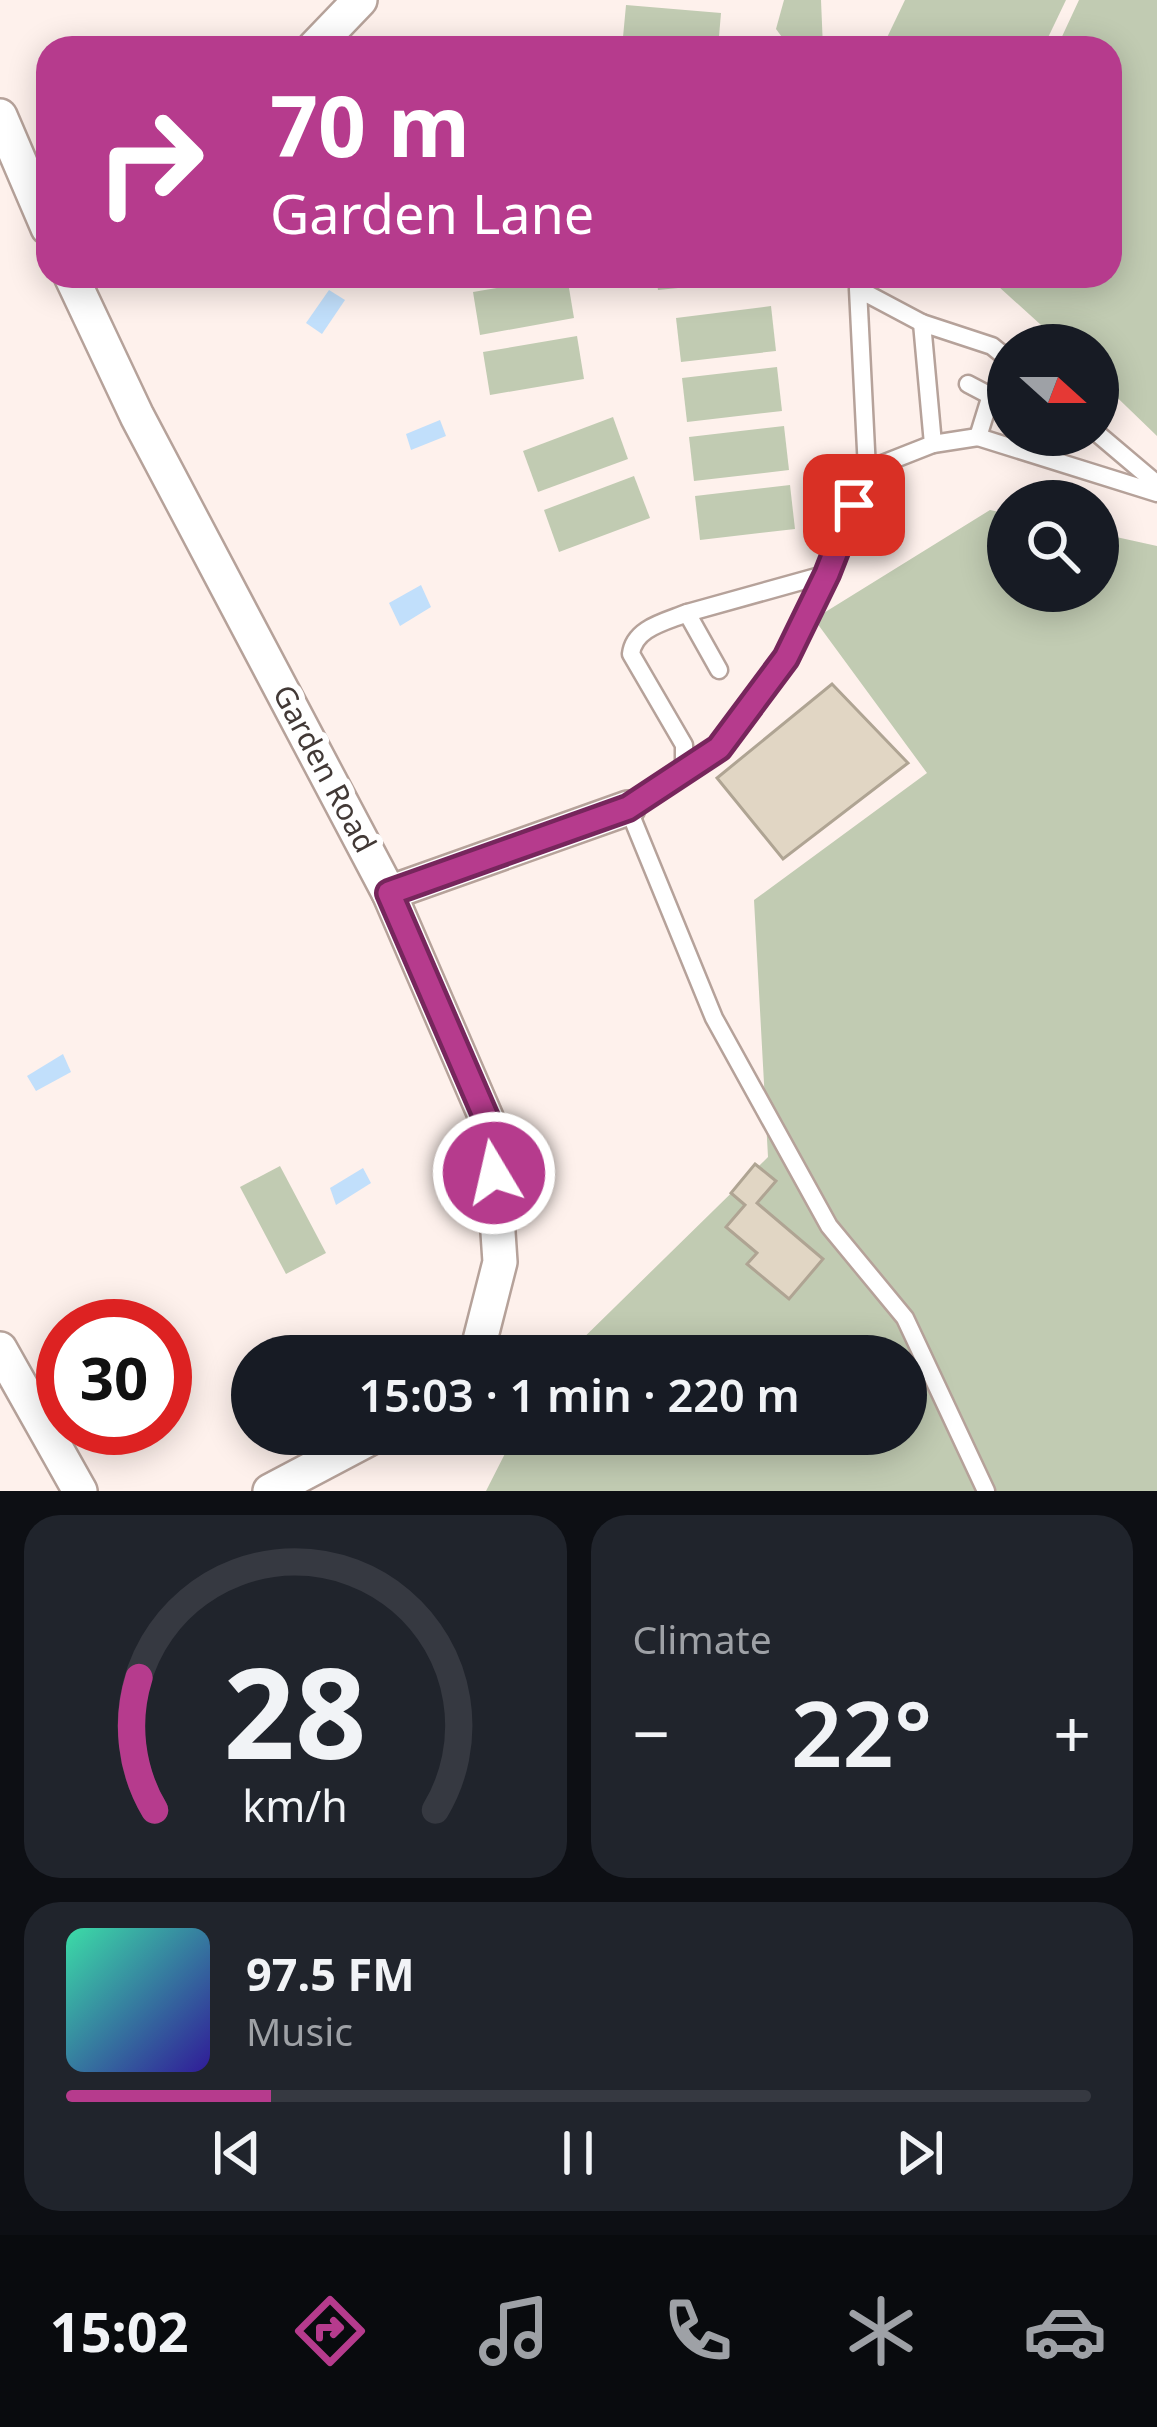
<!DOCTYPE html>
<meta charset="utf-8">
<style>
:root{--surface:#171b24;--page:#20242c;--text:#f1f3f6;--muted:#9ea1a6;--line:#363941;--accent:#b63b8d}
body{margin:0;font-family:"Noto Sans",sans-serif;background:var(--page);color:var(--text);height:100vh;display:flex;flex-direction:column;font-size:45px;white-space:nowrap}
*{box-sizing:border-box;margin:0}
p{font-size:39px;color:var(--muted)}
.icon{flex:none;width:66px;height:66px;fill:none;stroke:currentColor;stroke-width:2;stroke-linecap:round;stroke-linejoin:round}
.map{position:relative;height:1491px;overflow:hidden}
.sheet{display:flex;flex-direction:column;gap:24px;padding:24px;background:#0d0f14;flex:1}
.sheet>*{flex:none}
.banner{position:absolute;left:36px;top:36px;width:1086px;height:252px;border-radius:36px;box-shadow:0 6px 30px #0003;background:#b63b8d;color:#fff;overflow:hidden}
.needle{width:78px;rotate:111deg}
.fabs{position:absolute;left:987px;top:324px;display:grid;gap:24px}
.fabs a{display:grid;place-items:center;width:132px;height:132px;border-radius:50%;background:var(--surface);box-shadow:0 6px 30px #0003;font-size:60px}
.speed{position:absolute;left:36px;top:1299px;display:flex;gap:24px;font-size:60px;font-weight:700;text-align:center}
.speed>*{display:grid;place-content:center;width:156px;height:156px;border-radius:50%;background:var(--surface);box-shadow:0 6px 30px #0003;line-height:1}
.speed .limit{border:18px solid #d22;background:#fff;color:#111}
.pin{position:absolute;display:grid;place-items:center;width:102px;height:102px;color:#fff;margin:-51px;border-radius:24px;box-shadow:0 6px 18px #0006}
.me{position:absolute;width:132px;margin:-66px;rotate:351deg;stroke-linejoin:round;filter:drop-shadow(0 0 9px #0008)}
.turn{display:flex;align-items:center;gap:42px;height:252px;padding:0 36px;font-size:54px}
.turn .icon{width:156px;height:156px;stroke-width:2.5}
.turn b{display:block;font-size:84px;line-height:102px}
.big{font-size:90px;font-weight:600;line-height:1.1}
.sheet .widget{flex:1;display:flex;flex-direction:column;justify-content:center;gap:18px;min-width:0;padding:0 42px;border-radius:36px;background:var(--page)}
.sheet .dial{align-items:center;gap:0}
.dial svg{height:312px;overflow:visible;fill:none;stroke:var(--line);stroke-width:7;stroke-linecap:round;text-anchor:middle}
.dial text{fill:var(--text);stroke:none}
.song{display:flex;align-items:center;gap:36px}
.cover{width:144px;height:144px;border-radius:18px;background:linear-gradient(135deg,hsl(160 70% 55%),hsl(250 70% 35%))}
.played{height:12px;border-radius:6px;background:linear-gradient(90deg,var(--accent) 20%,var(--line) 20%)}
.keys{display:flex;justify-content:space-around;direction:ltr}
.heat{display:flex;justify-content:space-between;align-items:center;font-size:66px;direction:ltr}
.sheet .tiles{flex:1;display:grid;gap:24px;grid-template-columns:1fr 1fr}
.widget:last-child{grid-column:span 2}
.trip{position:absolute;left:231px;top:1335px;width:696px;height:120px;border-radius:60px;background:var(--surface);box-shadow:0 6px 30px #0003;font-weight:600;line-height:120px;text-align:center}
.dock{display:flex;height:192px;justify-content:space-around;align-items:center;background:#090b0e;color:var(--muted)}
.dock .icon{width:84px;height:84px}
.dock .current{color:var(--accent)}
.dock b{font-size:54px;color:var(--text)}
.map>svg:first-child{display:block}
.green{fill:#c1cbb2}
.water{fill:#c1dffb}
.building{fill:#e1d6c4;stroke:#afa493;stroke-width:3}
.lines{fill:none;stroke-linecap:round;stroke-linejoin:round}
.service-casing{stroke:#b6a29a;stroke-width:21}
.minor-casing{stroke:#b6a29a;stroke-width:38}
.service{stroke:#fff;stroke-width:16}
.minor{stroke:#fff;stroke-width:33}
.route-casing{stroke:#76265c;stroke-width:30}
.route{stroke:#b63b8d;stroke-width:21}
.labels{text-anchor:middle;stroke-width:12;stroke-linejoin:round;paint-order:stroke}
.street-label{font-size:30px;fill:#423936;stroke:#fff}
</style>
<div class="map">
<svg width="1157" height="1491" viewBox="0 0 1157 1491">
<rect width="100%" height="100%" fill="#fef1ec"/>
<g class="green">
<path d="M784 0H821L823 48H790L776 29Z"/>
<path d="M905 0H1066L1043 48H882Z"/>
<path d="M1079 0H1157V436L1098 379V345H1063L987 276H1110V48H1061L1059 43Z"/>
<path d="M626 5 721 13 718 48H622Z"/>
<path d="M567 276 574 318 480 335 473 292Z"/>
<path d="M656 276H738L739 282 658 290Z"/>
<path d="M771 306 776 351 681 362 676 318Z"/>
<path d="M577 336 584 379 490 395 483 352Z"/>
<path d="M777 367 782 411 687 422 682 378Z"/>
<path d="M613 417 628 459 538 492 523 451Z"/>
<path d="M784 426 789 470 694 481 689 437Z"/>
<path d="M634 476 650 518 559 552 544 510Z"/>
<path d="M790 485 795 529 700 540 695 496Z"/>
<path d="M990 510 1008 514V591H1098V533L1157 546V1491H486L515 1434H906V1356H565L768 1157 754 900 927 773 814 619Z"/>
<path d="M280 1166 326 1253 286 1274 240 1187Z"/>
</g>
<g class="water">
<path d="M329 290 345 300 322 334 306 323Z"/>
<path d="M440 420 446 436 411 450 406 434Z"/>
<path d="M421 585 431 607 400 626 389 603Z"/>
<path d="M63 1054 71 1072 36 1091 27 1076Z"/>
<path d="M363 1168 371 1183 336 1205 330 1188Z"/>
</g>
<g class="building">
<path d="M832 684 908 763 783 859 717 778Z"/>
<path d="M755 1164 776 1181 757 1203 823 1259 789 1299 747 1264 757 1253 726 1227 745 1205 731 1193Z"/>
</g>
<g class="lines">
<defs>
<g id="service">
<path d="M922 323 858 289 867 470 827 574 786 658 720 748 628 808 714 1018 829 1226 905 1318 986 1491"/>
<path d="M968 384 1008 405"/>
<path d="M991 395 978 437 1157 493"/>
<path d="M1098 434 1157 484"/>
<path d="M933 444 978 437"/>
<path d="M867 470 933 444 922 323 992 346 1008 359"/>
<path d="M687 613 827 574"/>
<path d="M684 771V745L631 654C634 628 665 622 687 613L719 670"/>
</g>
<g id="minor">
<path d="M314 48 360 0"/>
<path d="M0 116 48 228"/>
<path d="M71 276 137 416 389 893 491 1129 500 1262 476 1356"/>
<path d="M389 893 628 808"/>
<path d="M0 1349 80 1491"/>
<path d="M270 1491 378 1434"/>
</g>
</defs>
<use href="#service" class="service-casing"/>
<use href="#minor" class="minor-casing"/>
<use href="#service" class="service"/>
<use href="#minor" class="minor"/>
</g>
<g class="lines">
<defs>
<path id="route" d="M494 1173 491 1129 389 893 628 808 719 748 786 658 827 574 854 505"/>
</defs>
<use href="#route" class="route-casing"/>
<use href="#route" class="route"/>
</g>
<g class="labels">
<g class="street-label">
<text transform="translate(324 769) rotate(62)" y="10">Garden Road</text>
</g>
</g>
</svg>
<div class="fabs">
<a><svg class="needle" viewBox="-14 -14 28 28"><path d="M0-13l5 13h-10z" fill="#e53935"/><path d="M0 13l5-13h-10z" fill="#9ea1a6"/></svg></a>
<a><svg class="icon" aria-label="search" viewBox="0 0 24 24"><circle cx="10" cy="10" r="6"/><path d="M15 15l6 6"/></svg></a>
</div>
<div class="speed"><div class="limit">30</div></div>
<div class="pin" style="left:854px;top:505px;background:#d93025"><svg class="icon" aria-label="arrive" viewBox="0 0 24 24"><path d="M6 21V4h12l-3 4 3 4H6"/></svg></div>
<svg class="me" style="left:494px;top:1173px" viewBox="-20 -20 40 40"><circle r="17" fill="#b63b8d" stroke="#fff" stroke-width="3"/><path d="M0-11L8 9 0 5-8 9z" fill="#fff"/></svg>
<div class="trip">15:03 · 1 min · 220 m</div>
<div class="banner">
<div class="turn"><svg class="icon" aria-label="right" viewBox="0 0 24 24"><path d="M7 20v-9h11M14 6l5 5-5 5"/></svg><div><b>70 m</b>Garden Lane</div></div>
</div>
</div>
<section class="sheet">
<div class="tiles">
<div class="widget dial"><svg viewBox="0 0 100 80">
<path d="M14 69A42 42 0 1 1 86 69"/>
<path d="M14 69A42 42 0 0 1 10 35" stroke="#b63b8d"/>
<text x="50" y="56" font-size="32" font-weight="700">28</text>
<text x="50" y="72" font-size="11">km/h</text>
</svg></div>
<div class="widget"><p>Climate</p>
<div class="heat"><a>−</a><b class="big">22°</b><a>+</a></div>
</div>
<div class="widget">
<div class="song"><i class="cover"></i><div><b>97.5 FM</b><p>Music</p></div></div>
<div class="played"></div>
<div class="keys"><svg class="icon" aria-label="previous" viewBox="0 0 24 24"><path d="M18 5L8 12l10 7zM5 5v14"/></svg><svg class="icon" aria-label="pause" viewBox="0 0 24 24"><path d="M8 5v14M16 5v14"/></svg><svg class="icon" aria-label="next" viewBox="0 0 24 24"><path d="M6 5l10 7-10 7zM19 5v14"/></svg></div>
</div>
</div>
</section>
<nav class="dock">
<b>15:02</b>
<svg class="icon current" aria-label="directions" viewBox="0 0 24 24"><path d="M12 3l9 9-9 9-9-9zM9 14v-3h6M13 9l2 2-2 2"/></svg>
<svg class="icon" aria-label="music" viewBox="0 0 24 24"><path d="M9 18V5l10-2v13"/><circle cx="6" cy="18" r="3"/><circle cx="16" cy="16" r="3"/></svg>
<svg class="icon" aria-label="phone" viewBox="0 0 24 24"><path d="M5 4h4l2 5-3 2q2 4 5 5l2-3 5 2v4C11 20 4 13 5 4z"/></svg>
<svg class="icon" aria-label="climate" viewBox="0 0 24 24"><path d="M12 3v18M4 7l16 10M4 17L20 7"/></svg>
<svg class="icon" aria-label="car" viewBox="0 0 24 24"><path d="M5 17H2v-5l4-1 3-4h7l3 4 3 1v5h-3M9 17h6M6 11h13"/><circle cx="7" cy="17" r="2"/><circle cx="17" cy="17" r="2"/></svg>
</nav>
